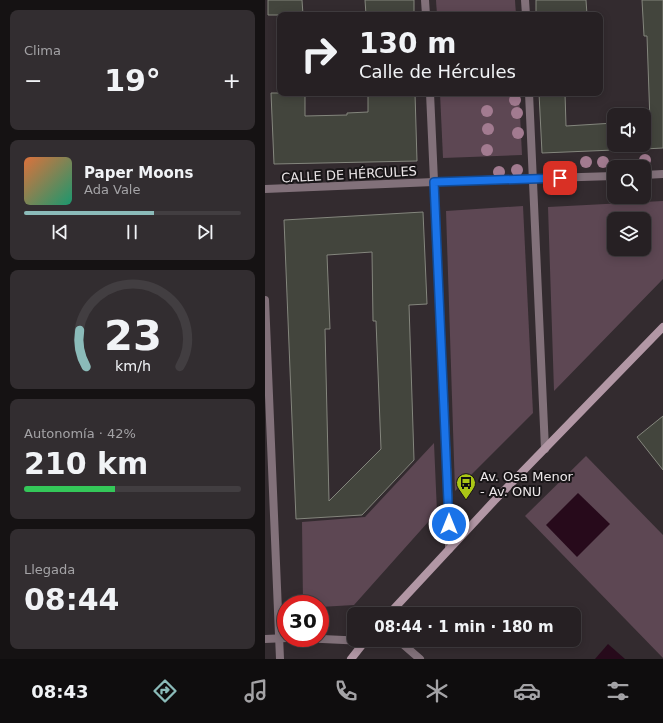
<!DOCTYPE html>
<html lang="es">
<meta charset="utf-8">
<style>
:root{--surface:#262023;--page:#322d30;--text:#f1f3f6;--muted:#a4a3a6;--line:#423e41;--accent:#8bbbb9}
body{margin:0;font-family:"DejaVu Sans",sans-serif;background:var(--page);color:var(--text);height:100vh;display:flex;flex-direction:column;font-size:15px;white-space:nowrap}
*{box-sizing:border-box;margin:0}
p{font-size:13px;color:var(--muted)}
.icon{flex:none;width:22px;height:22px;fill:none;stroke:currentColor;stroke-width:2;stroke-linecap:round;stroke-linejoin:round}
.map{position:relative;flex:1;overflow:hidden}
.details{display:flex;flex-direction:column;gap:10px;padding:10px;background:#151213;width:265px}
.details>*{flex:none}
.banner{position:absolute;left:12px;top:12px;width:326px;height:84px;border-radius:8px;box-shadow:0 2px 10px #0003,0 0 0 1px var(--line);background:#262023;color:var(--text);overflow:hidden}
.fabs{position:absolute;left:342px;top:108px;display:grid;gap:8px}
.fabs a{display:grid;place-items:center;width:44px;height:44px;border-radius:8px;background:var(--surface);box-shadow:0 2px 10px #0003,0 0 0 1px var(--line);font-size:20px}
.speed{position:absolute;left:12px;top:595px;display:flex;gap:8px;font-size:20px;font-weight:700;text-align:center}
.speed>*{display:grid;place-content:center;width:52px;height:52px;border-radius:50%;background:var(--surface);box-shadow:0 2px 10px #0003,0 0 0 1px var(--line);line-height:1}
.speed .limit{border:6px solid #d22;background:#fff;color:#111}
.pin{position:absolute;display:grid;place-items:center;width:34px;height:34px;color:#fff;margin:-17px;border-radius:8px;box-shadow:0 2px 6px #0006}
.me{position:absolute;width:44px;margin:-22px;rotate:0deg;stroke-linejoin:round;filter:drop-shadow(0 0 3px #0008)}
.turn{display:flex;align-items:center;gap:14px;height:84px;padding:0 16px;font-size:18px}
.turn .icon{width:52px;height:52px;stroke-width:2.5}
.turn b{display:block;font-size:28px;line-height:34px}
.big{font-size:30px;font-weight:600;line-height:1.1}
.details .tile{flex:1;display:flex;flex-direction:column;justify-content:center;gap:6px;min-width:0;padding:0 14px;border-radius:8px;background:var(--page)}
.details .dial{align-items:center;gap:0}
.dial svg{height:104px;overflow:visible;fill:none;stroke:var(--line);stroke-width:7;stroke-linecap:round;text-anchor:middle}
.dial text{fill:var(--text);stroke:none}
.song{display:flex;align-items:center;gap:12px}
.cover{width:48px;height:48px;border-radius:6px;background:linear-gradient(135deg,hsl(20 70% 55%),hsl(160 70% 35%))}
.played{height:4px;border-radius:2px;background:linear-gradient(90deg,var(--accent) 60%,var(--line) 60%)}
.keys{display:flex;justify-content:space-around;direction:ltr}
.heat{display:flex;justify-content:space-between;align-items:center;font-size:22px;direction:ltr}
.charge{height:6px;border-radius:3px;background:linear-gradient(90deg,#34c759 42%,var(--line) 0)}
.trip{position:absolute;left:82px;top:607px;width:234px;height:40px;border-radius:8px;background:var(--surface);box-shadow:0 2px 10px #0003,0 0 0 1px var(--line);font-weight:600;line-height:40px;text-align:center}
.menu{display:flex;height:64px;justify-content:space-around;align-items:center;background:#0f0d0e;color:var(--muted)}
.menu .icon{width:28px;height:28px}
.menu .on{color:var(--accent)}
.menu b{font-size:18px;color:var(--text)}
main{display:flex;flex:1;min-height:0}
.map>svg:first-child{display:block}
.green{fill:#5d4753;fill-rule:evenodd}
.water{fill:#270a1b}
.building{fill:#43453d;stroke:#84867d;fill-rule:evenodd}
.lines{fill:none;stroke-linecap:round;stroke-linejoin:round}
.street{stroke:#82717a;stroke-width:8}
.secondary{stroke:#b297a5;stroke-width:8}
.tree{fill:#a27b90}
.route-casing{stroke:#114b97;stroke-width:10}
.route{stroke:#1a73e8;stroke-width:7}
.labels{text-anchor:middle;stroke-width:4;stroke-linejoin:round;paint-order:stroke}
.street-label{font-size:13px;fill:#ece7e9;stroke:#181517}
.poi-label{font-size:13px;fill:#ece7e9;stroke:#181517;text-anchor:start}
</style>
<main>
<section class="details">
<div class="tile"><p>Clima</p>
<div class="heat"><a>−</a><b class="big">19°</b><a>+</a></div>
</div>
<div class="tile">
<div class="song"><i class="cover"></i><div><b>Paper Moons</b><p>Ada Vale</p></div></div>
<div class="played"></div>
<div class="keys"><svg class="icon" aria-label="previous" viewBox="0 0 24 24"><path d="M18 5L8 12l10 7zM5 5v14"/></svg><svg class="icon" aria-label="pause" viewBox="0 0 24 24"><path d="M8 5v14M16 5v14"/></svg><svg class="icon" aria-label="next" viewBox="0 0 24 24"><path d="M6 5l10 7-10 7zM19 5v14"/></svg></div>
</div>
<div class="tile dial"><svg viewBox="0 0 100 80">
<path d="M14 69A42 42 0 1 1 86 69"/>
<path d="M14 69A42 42 0 0 1 9 41" stroke="#8bbbb9"/>
<text x="50" y="56" font-size="32" font-weight="700">23</text>
<text x="50" y="72" font-size="11">km/h</text>
</svg></div>
<div class="tile"><p>Autonomía · 42%</p><b class="big">210 km</b><div class="charge"></div></div>
<div class="tile"><p>Llegada</p><b class="big">08:44</b></div>
</section>
<div class="map">
<svg width="398" height="659" viewBox="0 0 398 659">
<rect width="100%" height="100%" fill="#332b2f"/>
<g class="green">
<path d="M171 0H250L251 15H172Z"/>
<path d="M175 93H254L257 155 178 158Z"/>
<path d="M398 201V279L289 391 283 207ZM349 219H379V249H349Z"/>
<path d="M258 206 268 413 190 491 181 211Z"/>
<path d="M169 443 172 512 89 605 55 607V604H38L37 522 100 517Z"/>
<path d="M321 456 398 535V658L260 516Z"/>
</g>
<g class="water">
<path d="M313 493 345 524 312 557 281 525Z"/>
<path d="M343 644 360 659H330Z"/>
</g>
<g class="building">
<path d="M3 0H37L38 15H3Z"/>
<path d="M100 0H149V15H101Z"/>
<path d="M271 0H321L322 15H271Z"/>
<path d="M377 0H398V148L379 149V122H385L382 36H379Z"/>
<path d="M6 93H40V116L82 115V113L103 112V93H150L152 161 9 164Z"/>
<path d="M274 93H300L301 126 349 123V150L277 153Z"/>
<path d="M158 212 162 304 144 305 149 460 97 515 31 519 19 220ZM107 252 108 321H111L116 449 64 501 60 329H65L62 255Z"/>
<path d="M398 416V470L372 437Z"/>
</g>
<g class="lines">
<g class="street">
<path d="M160 0 161 15"/>
<path d="M260 0 261 15"/>
<path d="M165 93 184 511V549"/>
<path d="M264 93 280 449"/>
<path d="M379 175 398 174"/>
<path d="M0 189 217 180 349 176"/>
<path d="M0 300 15 659"/>
<path d="M36 638 100 641"/>
<path d="M0 639 22 638"/>
<path d="M133 640 155 659"/>
</g>
<g class="secondary">
<path d="M124 614 229 501 398 327"/>
<path d="M86 659 101 640"/>
</g>
</g>
<g class="tree">
<circle cx="250" cy="100" r="6"/>
<circle cx="222" cy="111" r="6"/>
<circle cx="252" cy="113" r="6"/>
<circle cx="223" cy="129" r="6"/>
<circle cx="253" cy="133" r="6"/>
<circle cx="222" cy="150" r="6"/>
<circle cx="380" cy="160" r="6"/>
<circle cx="321" cy="162" r="6"/>
<circle cx="338" cy="162" r="6"/>
<circle cx="252" cy="170" r="6"/>
<circle cx="234" cy="172" r="6"/>
</g>
<g class="lines">
<defs>
<path id="route" d="M184 524 169 182 295 178"/>
</defs>
<use href="#route" class="route-casing"/>
<use href="#route" class="route"/>
</g>
<defs>
<symbol id="bus-pin" viewBox="-11 -11 22 30"><path d="M0 17L-7.5 6A9.5 9.5 0 1 1 7.5 6Z" fill="#abc716" stroke="#181517"/><path d="M-5-6H5V4H4V6H2V4H-2V6H-4V4H-5ZM-3.5-4V0h7V-4ZM-3.5 1.2v1.5H-2V1.2ZM2 1.2v1.5H3.5V1.2Z" fill="#111"/></symbol>
</defs>
<g fill-rule="evenodd">
<use href="#bus-pin" x="190" y="472" width="22" height="30"/>
</g>
<g class="labels">
<g class="street-label">
<text transform="translate(84 174) rotate(-3)" y="5">CALLE DE HÉRCULES</text>
</g>
<g class="poi-label">
<text x="215" y="481">Av. Osa Menor<tspan x="215" dy="15">- Av. ONU</tspan></text>
</g>
</g>
</svg>
<div class="fabs">
<a><svg class="icon" aria-label="sound" viewBox="0 0 24 24"><path d="M4 9h4l5-4v14l-5-4H4zM17 9q2 3 0 6"/></svg></a>
<a><svg class="icon" aria-label="search" viewBox="0 0 24 24"><circle cx="10" cy="10" r="6"/><path d="M15 15l6 6"/></svg></a>
<a><svg class="icon" aria-label="layers" viewBox="0 0 24 24"><path d="M12 4l9 5-9 5-9-5zM3 14l9 5 9-5"/></svg></a>
</div>
<div class="speed"><div class="limit">30</div></div>
<div class="pin" style="left:295px;top:178px;background:#d93025"><svg class="icon" aria-label="arrive" viewBox="0 0 24 24"><path d="M6 21V4h12l-3 4 3 4H6"/></svg></div>
<svg class="me" style="left:184px;top:524px" viewBox="-20 -20 40 40"><circle r="17" fill="#1a73e8" stroke="#fff" stroke-width="3"/><path d="M0-11L8 9 0 5-8 9z" fill="#fff"/></svg>
<div class="trip">08:44 · 1 min · 180 m</div>
<div class="banner">
<div class="turn"><svg class="icon" aria-label="right" viewBox="0 0 24 24"><path d="M7 20v-9h11M14 6l5 5-5 5"/></svg><div><b>130 m</b>Calle de Hércules</div></div>
</div>
</div>
</main>
<nav class="menu">
<b>08:43</b>
<svg class="icon on" aria-label="directions" viewBox="0 0 24 24"><path d="M12 3l9 9-9 9-9-9zM9 14v-3h6M13 9l2 2-2 2"/></svg>
<svg class="icon" aria-label="music" viewBox="0 0 24 24"><path d="M9 18V5l10-2v13"/><circle cx="6" cy="18" r="3"/><circle cx="16" cy="16" r="3"/></svg>
<svg class="icon" aria-label="phone" viewBox="0 0 24 24"><path d="M5 4h4l2 5-3 2q2 4 5 5l2-3 5 2v4C11 20 4 13 5 4z"/></svg>
<svg class="icon" aria-label="climate" viewBox="0 0 24 24"><path d="M12 3v18M4 7l16 10M4 17L20 7"/></svg>
<svg class="icon" aria-label="car" viewBox="0 0 24 24"><path d="M5 17H2v-5l4-1 3-4h7l3 4 3 1v5h-3M9 17h6M6 11h13"/><circle cx="7" cy="17" r="2"/><circle cx="17" cy="17" r="2"/></svg>
<svg class="icon" aria-label="filters" viewBox="0 0 24 24"><path d="M4 7h16M4 17h16"/><circle cx="9" cy="7" r="2"/><circle cx="15" cy="17" r="2"/></svg>
</nav>
